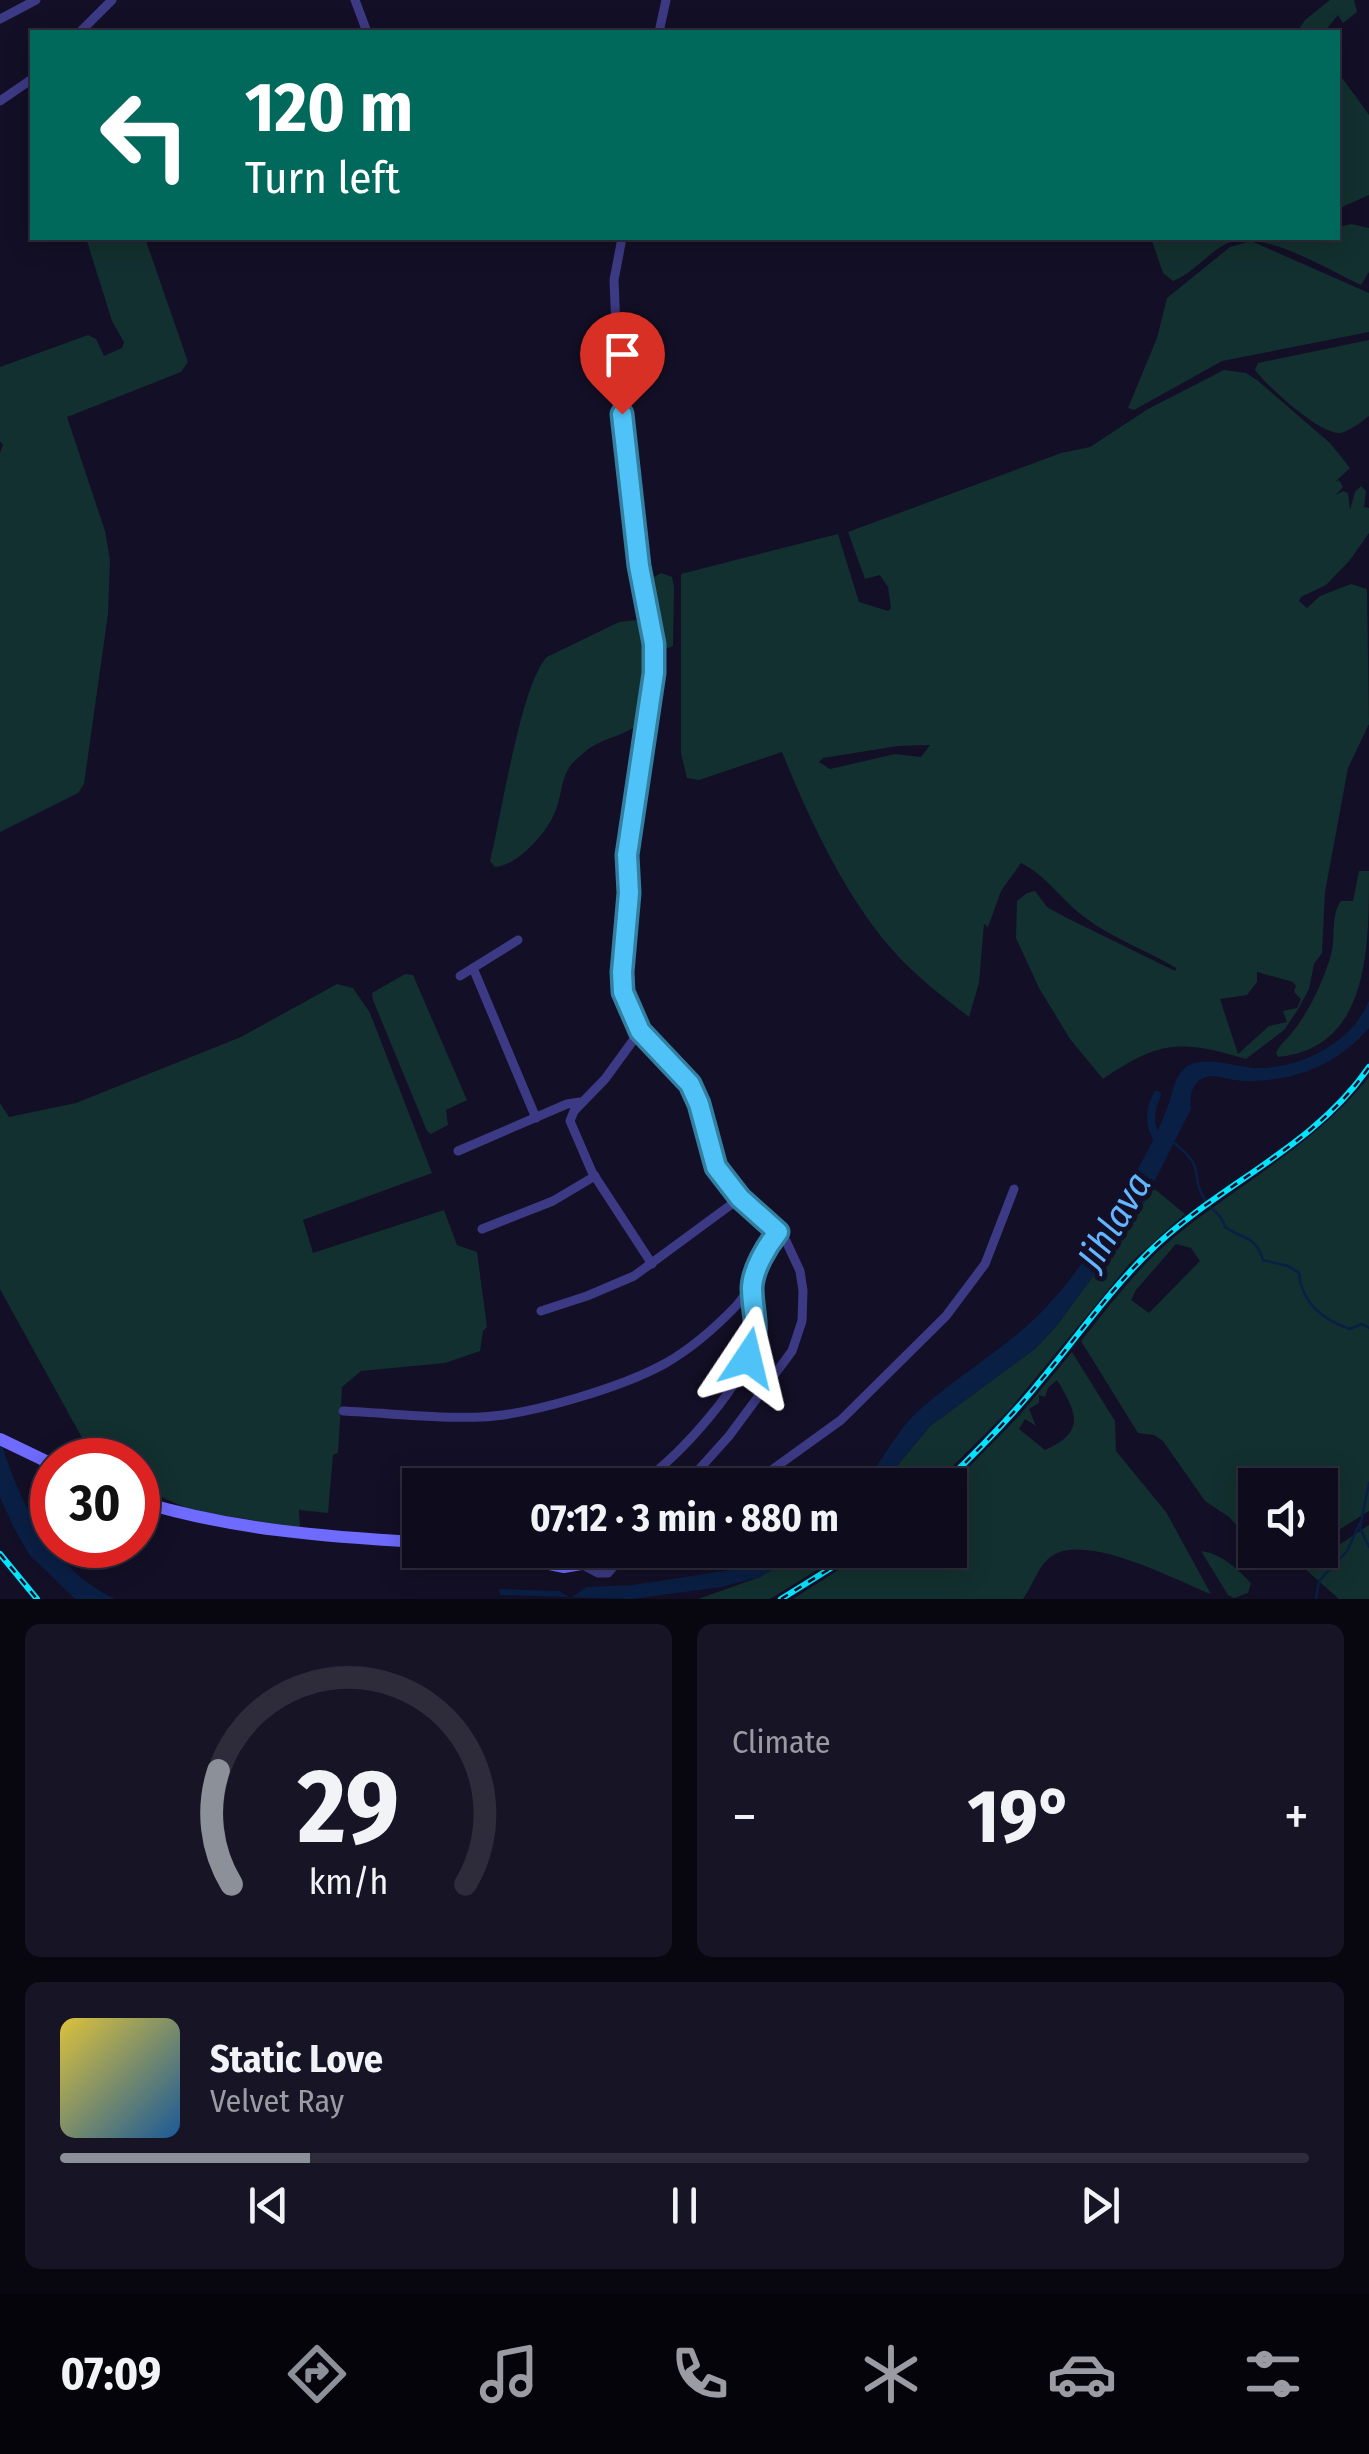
<!DOCTYPE html>
<meta charset="utf-8">
<style>
:root{--surface:#0e0b1c;--page:#171425;--text:#f1f3f6;--muted:#9b9ba3;--line:#2e2b3b;--accent:#8c9099}
body{margin:0;font-family:"Fira Sans Condensed",sans-serif;background:var(--page);color:var(--text);height:100vh;display:flex;flex-direction:column;font-size:38px;white-space:nowrap}
*{box-sizing:border-box;margin:0}
p{font-size:32px;color:var(--muted)}
.icon{flex:none;width:55px;height:55px;fill:none;stroke:currentColor;stroke-width:2;stroke-linecap:round;stroke-linejoin:round}
.map{position:relative;height:1599px;overflow:hidden}
.drawer{display:flex;flex-direction:column;gap:25px;padding:25px;background:#08060f;flex:1}
.drawer>*{flex:none}
.top-card{position:absolute;left:30px;top:30px;width:1310px;height:210px;border-radius:0px;box-shadow:0 5px 25px #0003,0 0 0 2px var(--line);background:#00695c;color:#fff;overflow:hidden}
.buttons{position:absolute;left:1238px;top:1468px;display:grid;gap:20px}
.buttons a{display:grid;place-items:center;width:100px;height:100px;border-radius:0px;background:var(--surface);box-shadow:0 5px 25px #0003,0 0 0 2px var(--line);font-size:50px}
.speed{position:absolute;left:30px;top:1438px;display:flex;gap:20px;font-size:50px;font-weight:700;text-align:center}
.speed>*{display:grid;place-content:center;width:130px;height:130px;border-radius:50%;background:var(--surface);box-shadow:0 5px 25px #0003,0 0 0 2px var(--line);line-height:1}
.speed .limit{border:15px solid #d22;background:#fff;color:#111}
.pin{position:absolute;display:grid;place-items:center;width:85px;height:85px;color:#fff;margin:-102px -42px;border-radius:50% 50% 50% 0;rotate:-45deg;box-shadow:0 0 10px #0007}
.pin .icon{rotate:45deg}
.me{position:absolute;width:110px;margin:-55px;rotate:10deg;stroke-linejoin:round;filter:drop-shadow(0 0 8px #0008)}
.turn{display:flex;align-items:center;gap:35px;height:210px;padding:0 50px;font-size:45px}
.turn .icon{width:130px;height:130px;stroke-width:2.5}
.turn b{display:block;font-size:70px;line-height:85px}
.big{font-size:75px;font-weight:700;line-height:1.1}
.drawer .widget{flex:1;display:flex;flex-direction:column;justify-content:center;gap:15px;min-width:0;padding:0 35px;border-radius:15px;background:var(--page)}
.drawer .dial{align-items:center;gap:0}
.dial svg{height:260px;overflow:visible;fill:none;stroke:var(--line);stroke-width:7;stroke-linecap:round;text-anchor:middle}
.dial text{fill:var(--text);stroke:none}
.song{display:flex;align-items:center;gap:30px}
.cover{width:120px;height:120px;border-radius:15px;background:linear-gradient(135deg,hsl(50 70% 55%),hsl(210 70% 35%))}
.played{height:10px;border-radius:5px;background:linear-gradient(90deg,var(--accent) 20%,var(--line) 20%)}
.keys{display:flex;justify-content:space-around;direction:ltr}
.heat{display:flex;justify-content:space-between;align-items:center;font-size:55px;direction:ltr}
.drawer .tiles{flex:1;display:grid;gap:25px;grid-template-columns:1fr 1fr}
.widget:last-child{grid-column:span 2}
.trip{position:absolute;left:402px;top:1468px;width:565px;height:100px;border-radius:0px;background:var(--surface);box-shadow:0 5px 25px #0003,0 0 0 2px var(--line);font-weight:700;line-height:100px;text-align:center}
.menu{display:flex;height:160px;justify-content:space-around;align-items:center;background:#06040b;color:var(--muted)}
.menu .icon{width:70px;height:70px}
.menu .on{color:var(--accent)}
.menu b{font-size:45px;color:var(--text)}
.map>svg:first-child{display:block}
.green{fill:#12302f;fill-rule:evenodd}
.water{fill:#0a1f44}
.lines{fill:none;stroke-linecap:round;stroke-linejoin:round}
.stream{stroke:#0a1f44;stroke-width:2.5}
.canal{stroke:#0a1f44;stroke-width:8}
.street{stroke:#3d3a85;stroke-width:9}
.secondary{stroke:#6f6bff;stroke-width:12}
.rail-casing{stroke:#00e5ff;stroke-width:6}
.rail{stroke:#130f26;stroke-width:2.5;stroke-dasharray:8;stroke-linecap:butt}
.route-casing{stroke:#337fa1;stroke-width:25}
.route{stroke:#4fc3f7;stroke-width:18}
.labels{text-anchor:middle;stroke-width:10;stroke-linejoin:round;paint-order:stroke}
.water-label{font-size:38px;font-style:italic;fill:#62b6ff;stroke:#130f26}
</style>
<div class="map">
<svg width="1369" height="1599" viewBox="0 0 1369 1599">
<rect width="100%" height="100%" fill="#130f26"/>
<g class="green">
<path d="M1330 0H1354L1357 12 1343 23 1338 15 1324 32H1297L1305 20Z"/>
<path d="M1338 72 1369 115V195L1338 209Z"/>
<path d="M1351 224 1369 228V272L1361 285C1328 270 1257 225 1224 245 1206 255 1192 274 1173 281L1163 273 1151 238H1338V227Z"/>
<path d="M86 238H145L188 362 181 372 67 417 105 531 110 560 108 614 84 784 78 793 0 832V453L3 445 0 441V367L88 335 96 339 104 356 122 348 124 342 112 321Z"/>
<path d="M1251 241 1369 293V332L1222 361 1134 410 1128 408 1157 338 1167 298 1230 247Z"/>
<path d="M1369 340V416C1361 422 1350 431 1340 433 1320 435 1267 386 1255 370L1258 363Z"/>
<path d="M1224 370 1246 373 1257 380 1330 443 1350 468 1335 482 1339 480 1343 487 1336 495 1343 491 1348 493 1350 510 1355 492 1361 486 1366 491 1364 507 1369 508V533L1350 560 1326 585 1301 597 1299 601 1307 608 1320 596 1351 584 1367 589 1369 724 1348 768 1325 892 1322 953 1314 964 1309 989 1297 1011 1284 1030 1246 1059C1181 1040 1160 1040 1103 1079L1070 1039 1039 988 1016 938 1017 901 1027 893 1035 891 1047 907 1067 918 1175 971 1176 968C1148 951 1114 939 1087 919 1064 903 1046 875 1021 863L1001 891 988 927 984 924 979 983 969 1017C950 1002 931 988 914 972 854 917 812 826 782 752L699 780 687 778 681 753V574L838 534 859 602 888 611 891 608 888 587 880 575 865 579 848 532 1061 453 1090 447 1148 409ZM930 745 921 757 895 754 830 769 819 762 823 758 898 746ZM1257 972 1293 982 1296 986 1294 992 1301 999 1297 1008 1283 1011 1287 1022 1269 1026 1238 1054 1220 999 1247 995 1257 982Z"/>
<path d="M661 573 672 577 674 587 673 646 658 652 648 593 654 577Z"/>
<path d="M636 620C647 634 651 700 643 717 636 735 600 737 585 752 580 756 572 762 569 768 561 780 561 799 555 812 547 833 517 866 495 867L490 861C501 818 521 683 547 657L619 622Z"/>
<path d="M1359 871H1369C1369 950 1369 1048 1278 1057L1276 1053C1280 1044 1285 1041 1291 1034 1309 1012 1323 982 1331 955 1336 938 1330 916 1341 901H1353Z"/>
<path d="M405 974 413 975 467 1100 446 1110 448 1125 431 1134 427 1131 373 1000 372 993Z"/>
<path d="M337 984 353 988 370 1013 432 1173 303 1220 313 1253 444 1210 457 1245 477 1252 487 1327 483 1331 480 1351 445 1363 361 1371 342 1387 338 1453 333 1455 328 1513 299 1510 300 1528 191 1510 138 1487V1460C108 1460 101 1459 81 1436L0 1289V1103L9 1117 76 1103 241 1037Z"/>
<path d="M1369 1077V1511L1321 1541 1320 1485H1255L1253 1543 1229 1517 1205 1501 1163 1441 1154 1435 1138 1433 1081 1341C1110 1305 1138 1267 1173 1238 1240 1183 1315 1145 1369 1077ZM1176 1244 1191 1248 1200 1261 1149 1313 1131 1300 1136 1290Z"/>
<path d="M1152 1187 1185 1214 1131 1262 1010 1409 934 1485H881L930 1426 1036 1348 1057 1325 1136 1218Z"/>
<path d="M1072 1352 1115 1421 1116 1451 1166 1512 1211 1594C1177 1581 1080 1528 1048 1559 1037 1569 1032 1587 1023 1599H793L869 1550H950V1486L1018 1417ZM1057 1380C1077 1413 1086 1432 1045 1450L1019 1429 1025 1419 1036 1426 1029 1409 1039 1403V1395L1045 1397 1048 1388Z"/>
<path d="M1369 1525V1599H1339L1304 1568Z"/>
<path d="M804 1550H849L770 1599H698L760 1577Z"/>
<path d="M1201 1551C1222 1554 1236 1568 1251 1583L1248 1593 1234 1598 1228 1595Z"/>
</g>
<g class="water">
<path d="M1369 1000V1028C1337 1065 1294 1082 1244 1081 1232 1081 1217 1074 1206 1077 1192 1081 1189 1096 1191 1109L1136 1218 1057 1325 1036 1348 930 1426 881 1485H861C882 1463 895 1433 916 1413 952 1380 993 1356 1029 1324 1069 1288 1102 1236 1127 1189 1142 1161 1160 1130 1170 1100 1174 1088 1175 1076 1186 1067 1204 1055 1233 1066 1253 1068 1299 1070 1353 1043 1369 1000Z"/>
<path d="M0 1438C19 1503 51 1568 115 1599H75L29 1554 14 1528 0 1497Z"/>
<path d="M784 1550H804L760 1577 721 1587 632 1599 500 1595 499 1589 559 1591 571 1598 586 1587 632 1585 756 1566Z"/>
</g>
<g class="lines">
<g class="stream">
<path d="M1173 1142C1209 1170 1188 1173 1205 1200 1212 1211 1222 1214 1225 1227 1244 1240 1255 1235 1263 1260L1288 1266 1299 1273C1301 1301 1322 1320 1350 1329L1362 1324 1369 1328"/>
<path d="M1369 1483 1360 1528 1369 1547"/>
<path d="M1316 1599 1319 1581 1347 1551 1360 1523"/>
</g>
<path class="canal" d="M1157 1095C1150 1110 1147 1126 1159 1140"/>
<g class="street">
<path d="M355 0 367 32"/>
<path d="M0 19 36 0"/>
<path d="M80 32 112 0"/>
<path d="M659 32 666 0"/>
<path d="M0 101 32 79"/>
<path d="M622 238 614 280 618 375 639 566 654 644V673L627 855 629 893 623 992 640 1031 690 1085 699 1105 716 1167 740 1198 786 1241 800 1271 803 1291 802 1321 792 1351 729 1436 685 1485"/>
<path d="M518 940 473 968 536 1118"/>
<path d="M460 976 473 968"/>
<path d="M640 1031 605 1079 574 1111 570 1121 592 1172 652 1264"/>
<path d="M458 1151 567 1104 580 1102"/>
<path d="M482 1229 553 1201 595 1176"/>
<path d="M541 1311 587 1296 634 1276 740 1198"/>
<path d="M343 1411C389 1413 436 1419 481 1417 530 1415 623 1387 666 1363 692 1348 716 1327 737 1305 757 1283 760 1254 778 1232"/>
<path d="M639 1485C680 1455 748 1383 757 1332 760 1317 754 1300 752 1285"/>
<path d="M751 1485 841 1420 946 1316 985 1264 1014 1189"/>
<path d="M581 1564 598 1573H608L615 1565 606 1550"/>
</g>
<g class="secondary">
<path d="M0 1439 52 1464"/>
<path d="M138 1501C229 1529 325 1537 420 1542"/>
<path d="M479 1550 513 1552 535 1561 564 1567 581 1564 606 1550"/>
</g>
<defs>
<g id="rail">
<path d="M942 1485C979 1450 1014 1414 1046 1374 1080 1333 1111 1289 1149 1252 1218 1184 1313 1149 1369 1067"/>
<path d="M0 1554 37 1599"/>
<path d="M781 1599 860 1550"/>
</g>
</defs>
<use href="#rail" class="rail-casing"/>
<use href="#rail" class="rail"/>
</g>
<g class="lines">
<defs>
<path id="route" d="M622 414 639 566 654 644V673L627 855 629 893 622 972 623 992 640 1031 690 1084 699 1104 716 1167 740 1198 778 1232C767 1246 752 1270 752 1289 753 1321 761 1325 748 1358"/>
</defs>
<use href="#route" class="route-casing"/>
<use href="#route" class="route"/>
</g>
<g class="labels">
<g class="water-label">
<text transform="translate(1114 1221) rotate(-59)" y="13">Jihlava</text>
</g>
</g>
</svg>
<div class="buttons">
<a><svg class="icon" aria-label="sound" viewBox="0 0 24 24"><path d="M4 9h4l5-4v14l-5-4H4zM17 9q2 3 0 6"/></svg></a>
</div>
<div class="speed"><div class="limit">30</div></div>
<div class="pin" style="left:622px;top:414px;background:#d93025"><svg class="icon" aria-label="arrive" viewBox="0 0 24 24"><path d="M6 21V4h12l-3 4 3 4H6"/></svg></div>
<svg class="me" style="left:748px;top:1358px" viewBox="-20 -20 40 40"><path d="M0-17L14 15 0 8-14 15z" fill="#4fc3f7" stroke="#fff" stroke-width="4"/></svg>
<div class="trip">07:12 · 3 min · 880 m</div>
<div class="top-card">
<div class="turn"><svg class="icon" aria-label="left" viewBox="0 0 24 24"><path d="M17 20v-9H6M10 6l-5 5 5 5"/></svg><div><b>120 m</b>Turn left</div></div>
</div>
</div>
<section class="drawer">
<div class="tiles">
<div class="widget dial"><svg viewBox="0 0 100 80">
<path d="M14 69A42 42 0 1 1 86 69"/>
<path d="M14 69A42 42 0 0 1 10 34" stroke="#8c9099"/>
<text x="50" y="56" font-size="32" font-weight="700">29</text>
<text x="50" y="72" font-size="11">km/h</text>
</svg></div>
<div class="widget"><p>Climate</p>
<div class="heat"><a>−</a><b class="big">19°</b><a>+</a></div>
</div>
<div class="widget">
<div class="song"><i class="cover"></i><div><b>Static Love</b><p>Velvet Ray</p></div></div>
<div class="played"></div>
<div class="keys"><svg class="icon" aria-label="previous" viewBox="0 0 24 24"><path d="M18 5L8 12l10 7zM5 5v14"/></svg><svg class="icon" aria-label="pause" viewBox="0 0 24 24"><path d="M8 5v14M16 5v14"/></svg><svg class="icon" aria-label="next" viewBox="0 0 24 24"><path d="M6 5l10 7-10 7zM19 5v14"/></svg></div>
</div>
</div>
</section>
<nav class="menu">
<b>07:09</b>
<svg class="icon on" aria-label="directions" viewBox="0 0 24 24"><path d="M12 3l9 9-9 9-9-9zM9 14v-3h6M13 9l2 2-2 2"/></svg>
<svg class="icon" aria-label="music" viewBox="0 0 24 24"><path d="M9 18V5l10-2v13"/><circle cx="6" cy="18" r="3"/><circle cx="16" cy="16" r="3"/></svg>
<svg class="icon" aria-label="phone" viewBox="0 0 24 24"><path d="M5 4h4l2 5-3 2q2 4 5 5l2-3 5 2v4C11 20 4 13 5 4z"/></svg>
<svg class="icon" aria-label="climate" viewBox="0 0 24 24"><path d="M12 3v18M4 7l16 10M4 17L20 7"/></svg>
<svg class="icon" aria-label="car" viewBox="0 0 24 24"><path d="M5 17H2v-5l4-1 3-4h7l3 4 3 1v5h-3M9 17h6M6 11h13"/><circle cx="7" cy="17" r="2"/><circle cx="17" cy="17" r="2"/></svg>
<svg class="icon" aria-label="filters" viewBox="0 0 24 24"><path d="M4 7h16M4 17h16"/><circle cx="9" cy="7" r="2"/><circle cx="15" cy="17" r="2"/></svg>
</nav>
